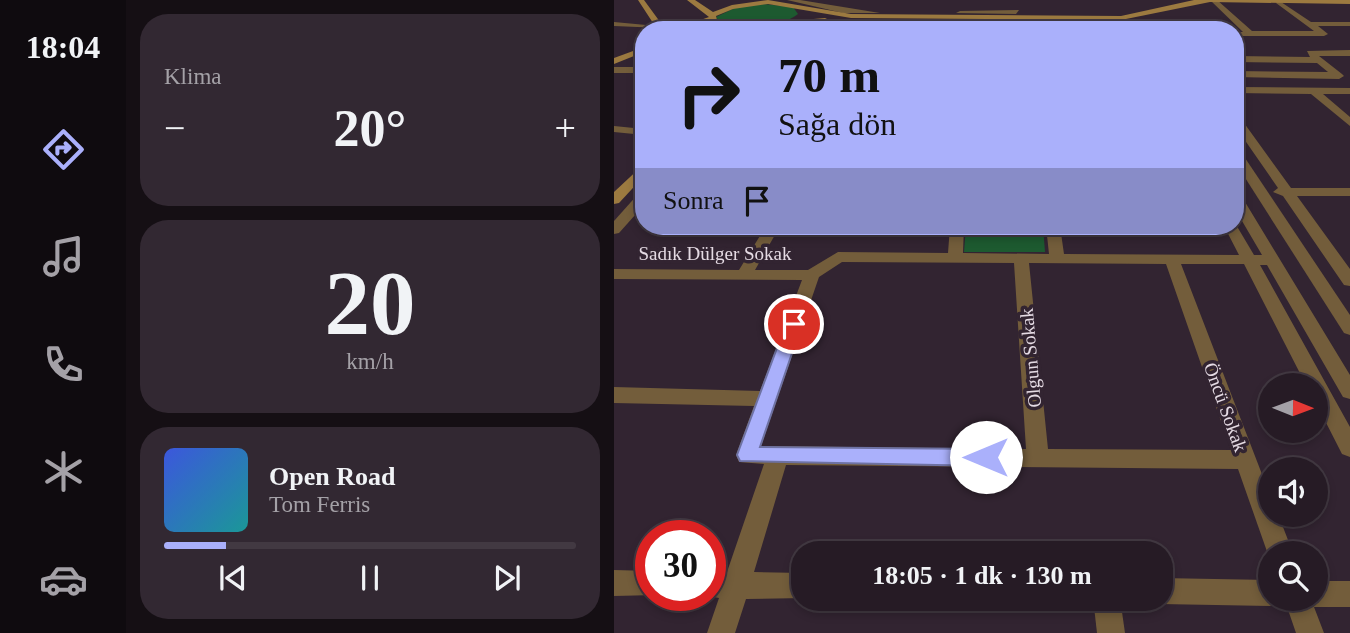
<!DOCTYPE html>
<html lang="tr">
<meta charset="utf-8">
<style>
:root{--surface:#261b25;--page:#322832;--text:#f1f3f6;--muted:#a4a1a7;--line:#423942;--accent:#aab0fb}
body{margin:0;font-family:"Times New Roman",serif;background:var(--page);color:var(--text);height:100vh;display:flex;flex-direction:column;font-size:26px;white-space:nowrap}
*{box-sizing:border-box;margin:0}
p{font-size:23px;color:var(--muted)}
.icon{flex:none;width:38px;height:38px;fill:none;stroke:currentColor;stroke-width:2;stroke-linecap:round;stroke-linejoin:round}
.map{position:relative;flex:1;overflow:hidden}
.panel{display:flex;flex-direction:column;gap:14px;padding:14px;background:#150f14;width:488px}
.panel>*{flex:none}
.top-card{position:absolute;left:21px;top:21px;width:609px;height:214px;border-radius:28px;box-shadow:0 4px 10px #0003,0 0 0 2px var(--line);background:#aab0fb;color:#111;overflow:hidden}
.needle{width:46px;rotate:91deg}
.controls{position:absolute;left:644px;top:373px;display:grid;gap:14px}
.controls a{display:grid;place-items:center;width:70px;height:70px;border-radius:50%;background:var(--surface);box-shadow:0 4px 10px #0003,0 0 0 2px var(--line);font-size:35px}
.speed{position:absolute;left:21px;top:520px;display:flex;gap:14px;font-size:35px;font-weight:700;text-align:center}
.speed>*{display:grid;place-content:center;width:91px;height:91px;border-radius:50%;background:var(--surface);box-shadow:0 4px 10px #0003,0 0 0 2px var(--line);line-height:1}
.speed .limit{border:10px solid #d22;background:#fff;color:#111}
.pin{position:absolute;display:grid;place-items:center;width:60px;height:60px;color:#fff;margin:-30px;border:4px solid #fff;border-radius:50%;box-shadow:0 2px 7px #0007}
.me{position:absolute;width:77px;margin:-38px;rotate:270deg;stroke-linejoin:round;filter:drop-shadow(0 0 5px #0008)}
.turn{display:flex;align-items:center;gap:24px;height:147px;padding:0 28px;font-size:32px}
.turn .icon{width:91px;height:91px;stroke-width:2.5}
.turn b{display:block;font-size:49px;line-height:60px}
.then{display:flex;align-items:center;height:66px;padding:0 28px;background:#0003;gap:14px;font-size:26px}
.big{font-size:52px;font-weight:700;line-height:1.1}
.panel .card{flex:1;display:flex;flex-direction:column;justify-content:center;gap:10px;min-width:0;padding:0 24px;border-radius:28px;background:var(--page)}
.panel .dial{align-items:center;gap:0}
.dial b{font-size:91px;line-height:1}
.song{display:flex;align-items:center;gap:21px}
.cover{width:84px;height:84px;border-radius:10px;background:linear-gradient(135deg,hsl(230 70% 55%),hsl(180 70% 35%))}
.played{height:7px;border-radius:4px;background:linear-gradient(90deg,var(--accent) 15%,var(--line) 15%)}
.keys{display:flex;justify-content:space-around;direction:ltr}
.heat{display:flex;justify-content:space-between;align-items:center;font-size:38px;direction:ltr}
.trip{position:absolute;left:177px;top:541px;width:382px;height:70px;border-radius:28px;background:var(--surface);box-shadow:0 4px 10px #0003,0 0 0 2px var(--line);font-weight:700;line-height:70px;text-align:center}
main{display:flex;flex:1;min-height:0}
.tab-bar{display:flex;flex-direction:column;width:126px;justify-content:space-around;align-items:center;background:#0f0b0f;color:var(--muted)}
.tab-bar .icon{width:49px;height:49px}
.tab-bar .active{color:var(--accent)}
.tab-bar b{font-size:32px;color:var(--text)}
.map>svg:first-child{display:block}
.green{fill:#1d5a30}
.lines{fill:none;stroke-linecap:round;stroke-linejoin:round}
.street{fill:#735d3b;fill-rule:evenodd}
.secondary{fill:#9c7a40;fill-rule:evenodd}
.route{fill:#aab0fb;stroke:#6e72a3;stroke-width:2}
.labels{text-anchor:middle;stroke-width:7;stroke-linejoin:round;paint-order:stroke}
.street-label{font-size:19px;fill:#e5dbe4;stroke:#322431}
</style>
<main>
<nav class="tab-bar">
<b>18:04</b>
<svg class="icon active" aria-label="directions" viewBox="0 0 24 24"><path d="M12 3l9 9-9 9-9-9zM9 14v-3h6M13 9l2 2-2 2"/></svg>
<svg class="icon" aria-label="music" viewBox="0 0 24 24"><path d="M9 18V5l10-2v13"/><circle cx="6" cy="18" r="3"/><circle cx="16" cy="16" r="3"/></svg>
<svg class="icon" aria-label="phone" viewBox="0 0 24 24"><path d="M5 4h4l2 5-3 2q2 4 5 5l2-3 5 2v4C11 20 4 13 5 4z"/></svg>
<svg class="icon" aria-label="climate" viewBox="0 0 24 24"><path d="M12 3v18M4 7l16 10M4 17L20 7"/></svg>
<svg class="icon" aria-label="car" viewBox="0 0 24 24"><path d="M5 17H2v-5l4-1 3-4h7l3 4 3 1v5h-3M9 17h6M6 11h13"/><circle cx="7" cy="17" r="2"/><circle cx="17" cy="17" r="2"/></svg>
</nav>
<section class="panel">
<div class="card"><p>Klima</p>
<div class="heat"><a>−</a><b class="big">20°</b><a>+</a></div>
</div>
<div class="card dial"><b>20</b><p>km/h</p></div>
<div class="card">
<div class="song"><i class="cover"></i><div><b>Open Road</b><p>Tom Ferris</p></div></div>
<div class="played"></div>
<div class="keys"><svg class="icon" aria-label="previous" viewBox="0 0 24 24"><path d="M18 5L8 12l10 7zM5 5v14"/></svg><svg class="icon" aria-label="pause" viewBox="0 0 24 24"><path d="M8 5v14M16 5v14"/></svg><svg class="icon" aria-label="next" viewBox="0 0 24 24"><path d="M6 5l10 7-10 7zM19 5v14"/></svg></div>
</div>
</section>
<div class="map">
<svg width="736" height="633" viewBox="0 0 736 633">
<rect width="100%" height="100%" fill="#322431"/>
<g class="green">
<path d="M149 4 179 7 184 14C162 31 128 25 104 20L102 17 123 7Z"/>
<path d="M352 226H429L431 252H350Z"/>
</g>
<g class="lines">
<g class="street">
<path d="M173 0H186L266 13H229Z"/>
<path d="M596 0H603L638 31H700L662 3 664 0 697 22H736V26H704L714 34 710 36H621V32H629Z"/>
<path d="M405 10 402 14 342 13 346 11Z"/>
<path d="M0 22 43 26 47 28 0 26Z"/>
<path d="M196 22 402 23 490 30 247 26 245 30H237L239 26 158 30Z"/>
<path d="M538 25 545 30H536L534 27Z"/>
<path d="M736 50V56H705L728 74 730 76 725 79 621 77V71L714 72 703 63 621 62V56L696 57 693 51Z"/>
<rect x="0" y="67" width="30" height="6"/>
<path d="M621 87 736 88V94H709L736 117V126L697 94 621 93Z"/>
<path d="M621 115 625 116 677 188H736V196H683L736 269V286L730 285 669 196 659 192 664 188 621 126Z"/>
<path d="M0 126 30 129V135L0 132Z"/>
<path d="M621 148 627 152 736 315V335L730 333 621 162Z"/>
<path d="M30 192V205L5 233 0 234V221L25 193Z"/>
<path d="M621 193 628 197 736 375V399L729 397 653 265H646L736 427V457L728 454 702 403V385H692L630 264H567L656 495V514H664L679 553H656V560L624 469 172 465 140 572 189 573 191 598 132 599 121 633H93L105 598 88 595H96V572H113L150 464 125 462 122 455 140 406 0 403V387L146 391 188 280 0 279V269L125 270 152 226H166L141 270H194L224 252 334 253 336 226H350L349 253 435 254 432 226H446L450 254 625 255 610 226H621V223L640 255H648L621 209ZM228 262 400 263 412 449 147 446 205 277ZM415 263 552 264 617 450 434 449Z"/>
<path d="M0 570 37 571V595H42L0 596Z"/>
<path d="M546 578 656 580V598H667L665 602 656 606 546 604 536 598H546Z"/>
<path d="M702 581H736V607H700L710 633H682L670 598H702Z"/>
<path d="M479 598H506L511 633H483Z"/>
</g>
<g class="secondary">
<path d="M24 0H30L49 26 46 30H38L41 26Z"/>
<path d="M73 0H81L99 12 118 5 154 0 237 14 507 16 580 0H736V4L596 2 507 20 237 18 154 4 119 9 102 16 103 20 130 25 211 18 215 20 130 29 95 22 71 30H58L95 17Z"/>
<path d="M30 47V52L0 64V58Z"/>
<path d="M30 164V176L5 203 0 204V192Z"/>
</g>
</g>
<path class="route" d="M180 319 188 324 146 447 372 449 379 451 382 457 379 463 372 466 126 461 123 455 172 324Z"/>
<g class="labels">
<g class="street-label">
<text x="101" y="260">Sadık Dülger Sokak</text>
<text transform="translate(416 358) rotate(-95)" y="7">Olgun Sokak</text>
<text transform="translate(612 407) rotate(70)" y="7">Öncü Sokak</text>
</g>
</g>
</svg>
<div class="controls">
<a><svg class="needle" viewBox="-14 -14 28 28"><path d="M0-13l5 13h-10z" fill="#e53935"/><path d="M0 13l5-13h-10z" fill="#a4a1a7"/></svg></a>
<a><svg class="icon" aria-label="sound" viewBox="0 0 24 24"><path d="M4 9h4l5-4v14l-5-4H4zM17 9q2 3 0 6"/></svg></a>
<a><svg class="icon" aria-label="search" viewBox="0 0 24 24"><circle cx="10" cy="10" r="6"/><path d="M15 15l6 6"/></svg></a>
</div>
<div class="speed"><div class="limit">30</div></div>
<div class="pin" style="left:180px;top:324px;background:#d93025"><svg class="icon" aria-label="arrive" viewBox="0 0 24 24"><path d="M6 21V4h12l-3 4 3 4H6"/></svg></div>
<svg class="me" style="left:372px;top:457px" viewBox="-20 -20 40 40"><circle r="19" fill="#fff"/><path d="M0-13L10 11 0 6-10 11z" fill="#aab0fb"/></svg>
<div class="trip">18:05 · 1 dk · 130 m</div>
<div class="top-card">
<div class="turn"><svg class="icon" aria-label="right" viewBox="0 0 24 24"><path d="M7 20v-9h11M14 6l5 5-5 5"/></svg><div><b>70 m</b>Sağa dön</div></div>
<div class="then">Sonra<svg class="icon" aria-label="arrive" viewBox="0 0 24 24"><path d="M6 21V4h12l-3 4 3 4H6"/></svg></div>
</div>
</div>
</main>
